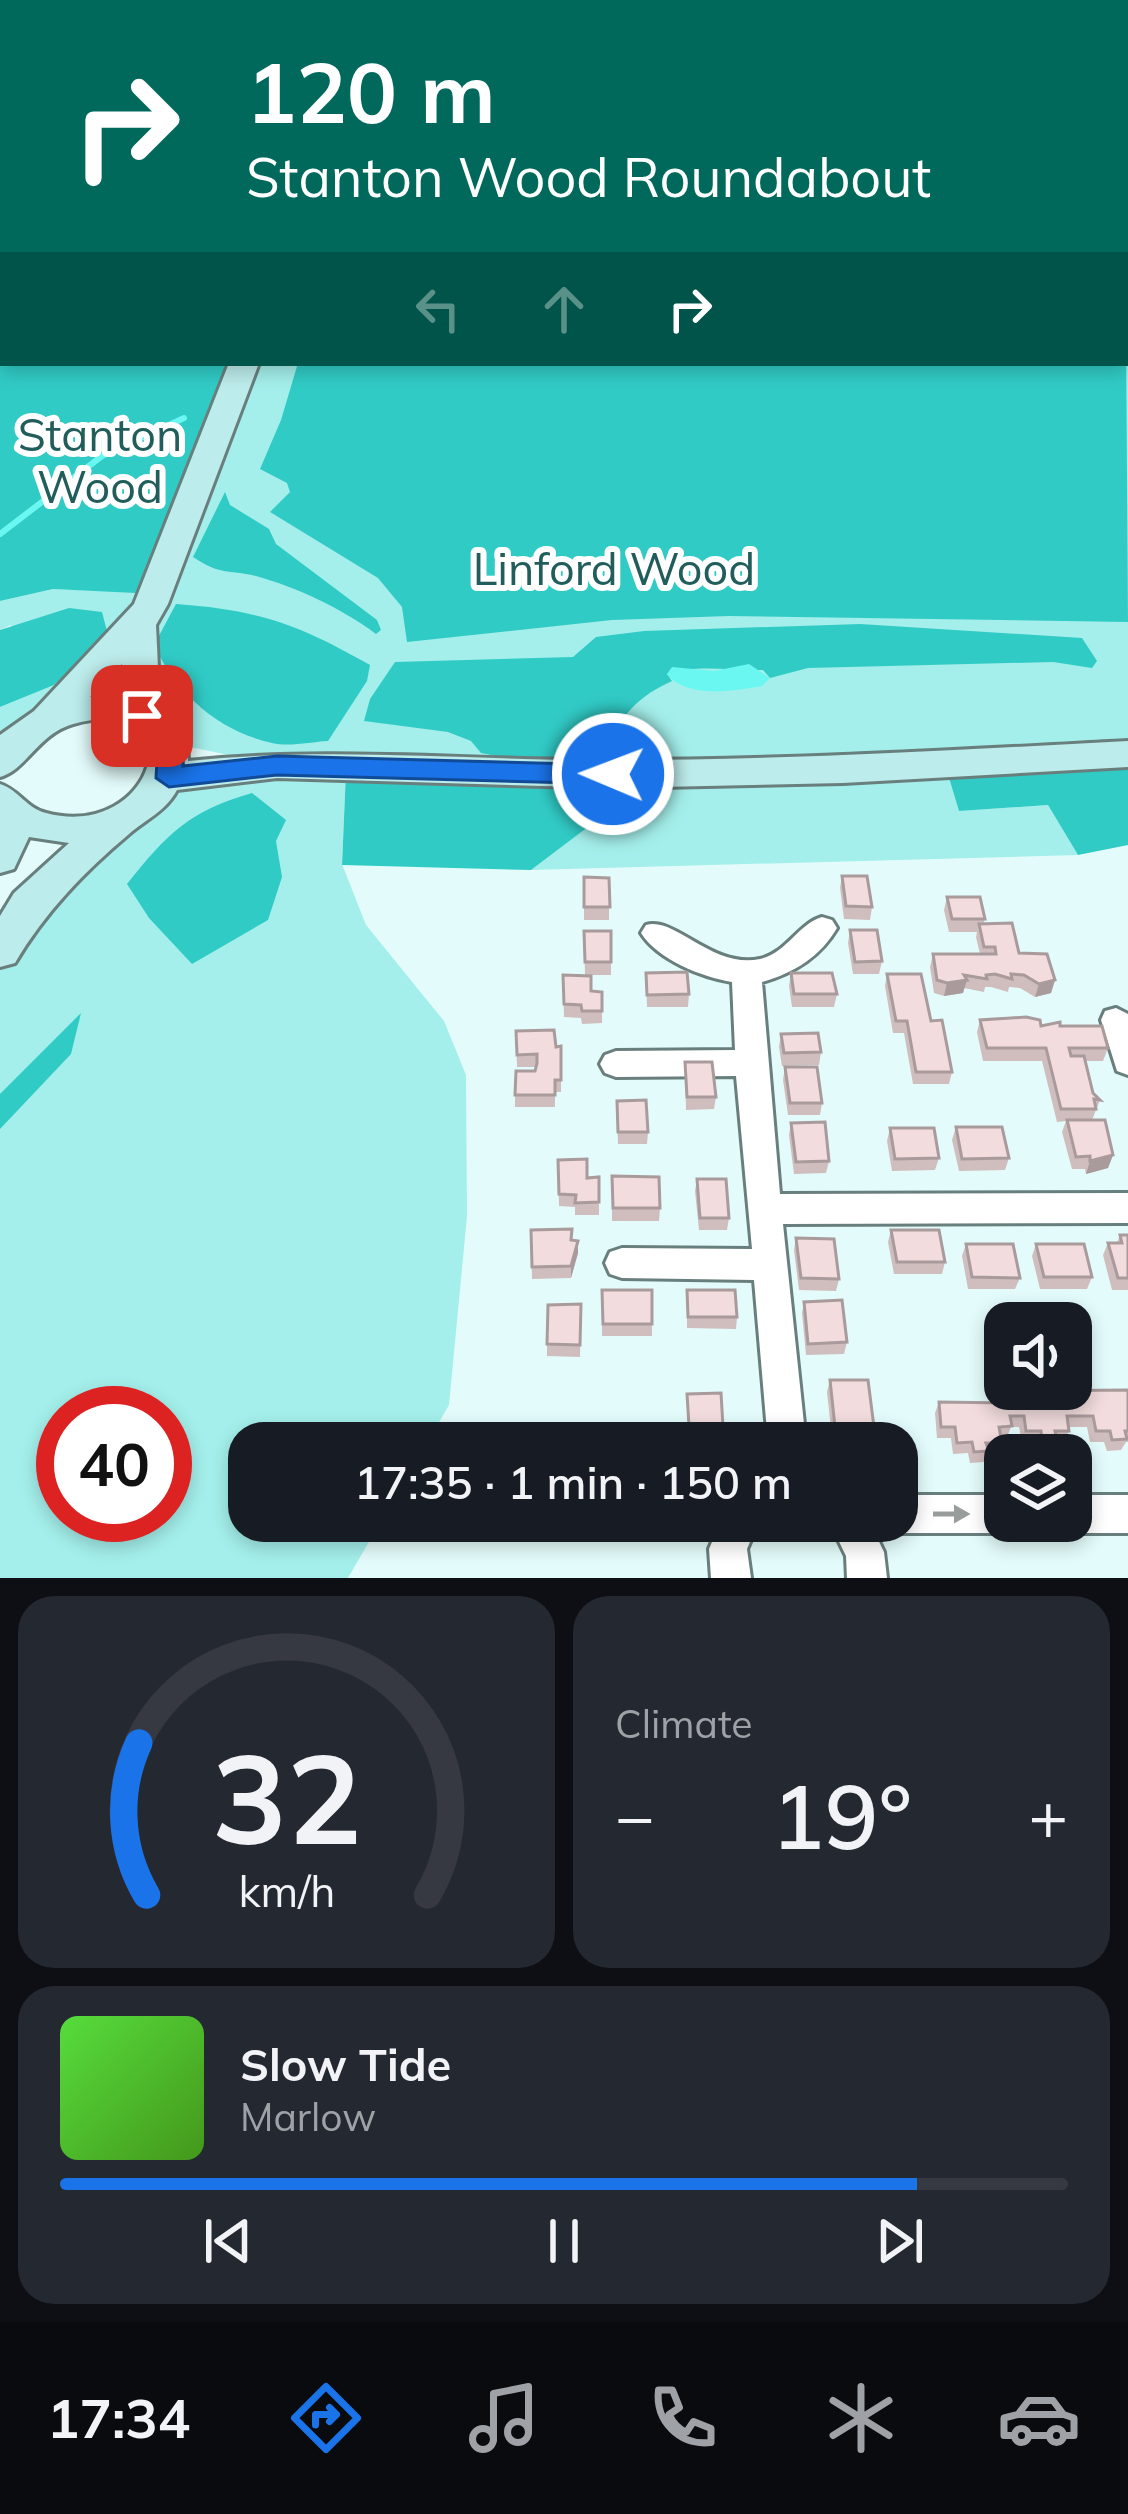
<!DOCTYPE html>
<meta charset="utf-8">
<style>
:root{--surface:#171b24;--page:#242831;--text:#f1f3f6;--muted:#9ea1a6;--line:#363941;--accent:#1a73e8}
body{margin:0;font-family:Mulish,sans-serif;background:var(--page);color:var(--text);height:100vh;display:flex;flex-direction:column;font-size:45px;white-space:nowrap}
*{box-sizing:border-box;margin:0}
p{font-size:39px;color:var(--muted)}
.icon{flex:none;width:66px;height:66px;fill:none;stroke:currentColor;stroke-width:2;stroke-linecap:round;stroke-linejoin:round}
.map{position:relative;height:1578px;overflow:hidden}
.sheet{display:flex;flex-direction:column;gap:18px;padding:18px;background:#0d0f14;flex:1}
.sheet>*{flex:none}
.top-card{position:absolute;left:0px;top:0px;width:1128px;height:366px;box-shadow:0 6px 18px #0003;background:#00695c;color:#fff;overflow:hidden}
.fabs{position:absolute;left:984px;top:1302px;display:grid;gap:24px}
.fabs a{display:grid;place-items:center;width:108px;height:108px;border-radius:24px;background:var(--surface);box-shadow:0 6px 18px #0003;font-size:60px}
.speed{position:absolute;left:36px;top:1386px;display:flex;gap:24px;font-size:60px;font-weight:700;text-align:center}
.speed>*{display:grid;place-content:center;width:156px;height:156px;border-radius:50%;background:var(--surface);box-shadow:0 6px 18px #0003;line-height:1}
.speed .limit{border:18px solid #d22;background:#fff;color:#111}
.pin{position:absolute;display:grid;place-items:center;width:102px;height:102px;color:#fff;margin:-51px;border-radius:24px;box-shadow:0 6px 18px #0006}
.me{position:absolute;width:132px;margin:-66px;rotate:271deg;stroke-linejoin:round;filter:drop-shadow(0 0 9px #0008)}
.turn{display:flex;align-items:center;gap:42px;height:252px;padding:0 48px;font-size:54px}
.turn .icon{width:156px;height:156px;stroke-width:2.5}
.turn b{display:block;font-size:84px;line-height:102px}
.lanes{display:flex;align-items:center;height:114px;padding:0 48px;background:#0003;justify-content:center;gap:60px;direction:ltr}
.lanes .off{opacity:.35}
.big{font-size:90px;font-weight:600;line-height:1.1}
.sheet .tile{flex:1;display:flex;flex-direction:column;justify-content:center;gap:18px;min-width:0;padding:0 42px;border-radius:36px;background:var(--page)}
.sheet .dial{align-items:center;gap:0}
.dial svg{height:312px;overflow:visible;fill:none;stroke:var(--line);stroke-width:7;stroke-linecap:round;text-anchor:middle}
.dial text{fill:var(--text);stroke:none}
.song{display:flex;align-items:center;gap:36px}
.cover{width:144px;height:144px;border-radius:18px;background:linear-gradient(135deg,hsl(110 70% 55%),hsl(100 70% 35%))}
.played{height:12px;border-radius:6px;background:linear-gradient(90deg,var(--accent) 85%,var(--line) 85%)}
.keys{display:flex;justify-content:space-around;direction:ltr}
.heat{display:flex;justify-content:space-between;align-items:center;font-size:66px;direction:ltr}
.sheet .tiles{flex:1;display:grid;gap:18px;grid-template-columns:1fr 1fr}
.tile:last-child{grid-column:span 2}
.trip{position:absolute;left:228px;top:1422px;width:690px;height:120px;border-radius:36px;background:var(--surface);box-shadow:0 6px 18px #0003;font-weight:600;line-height:120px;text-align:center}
.tabs{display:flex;height:192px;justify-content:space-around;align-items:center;background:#090b0e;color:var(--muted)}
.tabs .icon{width:84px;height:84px}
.tabs .active{color:var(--accent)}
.tabs b{font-size:54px;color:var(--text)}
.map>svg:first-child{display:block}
.green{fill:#a4efeb;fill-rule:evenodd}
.forest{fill:#31cbc6}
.water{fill:#6af7f1}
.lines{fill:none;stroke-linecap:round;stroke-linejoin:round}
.stream{stroke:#6af7f1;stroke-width:6}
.street-casing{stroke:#697f7d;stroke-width:6}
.secondary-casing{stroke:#697f7d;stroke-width:6}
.street{fill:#fff;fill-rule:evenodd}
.secondary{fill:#bceceb;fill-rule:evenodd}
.wall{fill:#d0bdbe}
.shaded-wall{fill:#a99a9b}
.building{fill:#f2dcdd;stroke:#a99a9b;stroke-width:3}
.oneway{fill:#989d9c}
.route{fill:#1a73e8;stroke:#114b97;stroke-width:3}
.labels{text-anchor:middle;stroke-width:12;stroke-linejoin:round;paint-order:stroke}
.park-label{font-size:45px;fill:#215d5a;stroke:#fff}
</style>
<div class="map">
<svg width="1128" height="1578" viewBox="0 0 1128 1578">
<rect width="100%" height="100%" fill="#e3fcfb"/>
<path class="green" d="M577 0H1128V754L945 765 959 811 1048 805 1078 855 531 870 656 775 346 771 342 864 366 925 444 1021 466 1075 467 1216 449 1405 427 1443H249V1521H381L348 1578H0V952L160 792 272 764 171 743 159 727 138 627 0 750V707L54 685 11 625 0 630V601L53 589 156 593 244 363H1125V3ZM63 1413H165V1515H63Z"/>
<g class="forest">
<path d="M577 0H1085L576 3Z"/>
<path d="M1125 182 1128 622 729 616 612 620 407 642 402 607 378 578 270 512 290 492 287 483 260 469 281 420 298 363H1125Z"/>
<path d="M0 222 3 363H244L156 594 53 589 0 601Z"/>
<path d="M225 492 230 505 269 529 276 544 377 620 381 630 376 634C343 609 296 587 256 576 226 569 222 576 193 557Z"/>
<path d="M176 604C259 610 298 624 370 665L367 681 328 741C311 742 289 747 272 743 218 731 177 694 154 645Z"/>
<path d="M69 608 102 612 108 635 54 685 0 707V630Z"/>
<path d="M860 624 1082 638 1097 661 1092 668 1053 662 808 668 770 678 763 670C730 671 697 664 667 674L672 681C629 700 618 725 593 763L517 760 481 753 471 741 448 732 364 721 370 699 395 662 573 657 596 637 644 631Z"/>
<path d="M1128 769V845L1078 855 1048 805 959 811 949 778Z"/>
<path d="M346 771 658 774 531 870 342 865Z"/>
<path d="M252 793 286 820 276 841 282 877 268 920 192 964 149 918 127 884C167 834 189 811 252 793Z"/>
<path d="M81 1013 71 1054 0 1129V1094Z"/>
</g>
<path class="water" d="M749 664 770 678 762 686C734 691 687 699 667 674L672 667 714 671Z"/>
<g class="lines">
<path class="stream" d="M0 534 102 456 184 418"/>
<defs>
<g id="street">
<path d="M269 0H283L284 3H270Z"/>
<path d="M3 37V48L0 49V38Z"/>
<rect x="0" y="61" width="3" height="10"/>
<rect x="0" y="101" width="3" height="10"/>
<rect x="0" y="133" width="3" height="10"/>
<rect x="0" y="170" width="3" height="10"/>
<path d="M822 917 832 920 837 928C820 957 794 973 762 982L780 1194 1128 1193V1223L783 1224 806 1443H768L754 1280 622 1278 610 1274 605 1263 610 1252 622 1248 752 1249 736 1076 616 1077 605 1073 600 1064 605 1055 616 1051 735 1050 732 982C702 977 658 960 641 933L646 925C675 916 712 969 760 959 787 953 798 924 822 917Z"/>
<path d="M1116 1008 1128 1014V1075L1117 1071 1101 1020 1105 1011Z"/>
<path d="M897 1495H1005V1521H1021L1019 1528 1005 1533H897L883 1528 881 1521H897Z"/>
<path d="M1071 1495H1128V1533H1071L1057 1528 1055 1521H1071Z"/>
<path d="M721 1521H759L747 1549 751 1578H711L709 1549Z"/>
<path d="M829 1521H869L884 1552 887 1578H847L846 1556Z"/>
</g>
<g id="secondary">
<path d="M367 0H389L365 3Z"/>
<path d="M229 363H259L168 604 156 625 160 710C180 718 188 741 188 761 331 746 473 761 617 760 788 760 958 750 1128 741V767L843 783 613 788 277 778 177 790C165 812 146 819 129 834 84 872 45 912 15 963L0 967V916L14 893 69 843 29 837 14 869 0 873V784C19 790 26 808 46 813 155 842 198 690 73 724 38 734 26 770 0 777V735L34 711 134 604ZM122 664 123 697H90Z"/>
</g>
</defs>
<use href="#street" class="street-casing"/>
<use href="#secondary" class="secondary-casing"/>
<use href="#street" class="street"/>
<use href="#secondary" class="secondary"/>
</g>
<g class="wall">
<path d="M842 876 872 907 870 920 844 919 840 888Z"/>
<path d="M584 877 609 878V920H584Z"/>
<path d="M947 897 985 919 983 924 1055 980 1051 993 1035 997 1020 988 1009 987 1008 992 991 987H985L984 992 964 988 963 993 944 996 934 993 930 967 933 954H980L976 937 977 932H949L944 910Z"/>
<path d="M850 930 882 961 879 974H853L848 943Z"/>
<path d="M584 931H611V975H585Z"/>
<path d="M646 973 689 994 688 1007H647Z"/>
<path d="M791 973 837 994 834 1007H792L789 986Z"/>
<path d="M887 974 931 1021 952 1072 949 1084H913L904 1033H893L885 986Z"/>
<path d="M563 975 591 991 602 992V1023L582 1024 581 1018 564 1017Z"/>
<path d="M980 1020 1060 1026 1108 1048 1103 1061H1085L1093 1093 1100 1100 1092 1120 1113 1155 1108 1168 1086 1174 1085 1169H1072L1062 1132 1066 1121 1057 1122 1042 1061H983L977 1032Z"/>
<path d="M516 1031 556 1047 561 1046V1092H555V1107H515V1095L535 1071 536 1067H517Z"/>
<path d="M781 1034 821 1052 819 1065 782 1066 779 1047Z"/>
<path d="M685 1062 716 1097 714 1109 686 1110Z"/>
<path d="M785 1067 822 1103 820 1115H788L783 1080Z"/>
<path d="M617 1113 648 1132 647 1144H618Z"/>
<path d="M791 1123 829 1161 826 1173 794 1174 789 1135Z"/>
<path d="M956 1127 1009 1158 1005 1170 959 1171 952 1140Z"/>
<path d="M890 1128 939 1158 935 1170 892 1171 887 1141Z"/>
<path d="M558 1160 587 1178 599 1177V1215H575V1207L559 1206Z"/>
<path d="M612 1176 660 1208 659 1221H612Z"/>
<path d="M697 1179 729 1218 727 1230H699L695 1191Z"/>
<path d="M531 1230 572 1240 578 1253 571 1278 532 1279Z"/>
<path d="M891 1230 945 1262 942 1274H894L888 1242Z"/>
<path d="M1120 1235H1128V1290H1112L1103 1255 1108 1243H1117Z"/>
<path d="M796 1238 839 1279 836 1291 799 1290 794 1250Z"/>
<path d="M966 1244 1020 1278 1015 1289H968L962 1256Z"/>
<path d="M1036 1244 1092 1277 1087 1289H1040L1032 1256Z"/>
<path d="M602 1290 652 1324V1336H602Z"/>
<path d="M687 1290 737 1317 736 1329 687 1328Z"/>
<path d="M804 1302 847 1342 844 1354 806 1355 802 1313Z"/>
<path d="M581 1304 580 1357 547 1356V1344Z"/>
<path d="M830 1380 874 1427 871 1438H832L827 1392Z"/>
<path d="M1128 1390V1442H1126L1121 1450 1107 1451 1104 1442H1090L1087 1427H1069V1431L1064 1442H1056L1052 1450H1037L1036 1442H1022L1019 1427H1011L1007 1437 1001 1438 1002 1443 998 1454H988L984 1462 970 1463 968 1453 953 1454 951 1438H937L935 1413 939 1402 1001 1403 1005 1391Z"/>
</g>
<g class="shaded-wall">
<path d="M967 980 963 993 944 996 947 983Z"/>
<path d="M1055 980 1051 993 1035 997 1039 984Z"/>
<path d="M1113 1155 1108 1168 1086 1174 1090 1161Z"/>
<path d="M578 1241V1253L571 1278V1266Z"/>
</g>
<g class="building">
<path d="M464 0H515L514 3H462Z"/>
<path d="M842 876H867L872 907 846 906Z"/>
<path d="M584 877 609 878 610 907H584Z"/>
<path d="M947 897H980L985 919H952Z"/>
<path d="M1012 923 1019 953 1047 954 1055 980 1039 984 1024 975 1011 974 1012 979 995 974 986 975 987 979 964 975 967 980 947 983 937 980 933 954H996L995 947H984L979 924Z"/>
<path d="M850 930H877L882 961 855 962Z"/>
<path d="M584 931H611V962H585Z"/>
<path d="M687 972 689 994 647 995 646 973Z"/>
<path d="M791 973H832L837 994H794Z"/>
<path d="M887 974H921L931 1021 942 1020 952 1072H916L907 1021H896Z"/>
<path d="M563 975 591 976V991L602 992V1011H582L581 1005 564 1004Z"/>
<path d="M1026 1017 1040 1020 1041 1026 1060 1022V1026H1102L1108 1048H1069L1071 1056H1084L1093 1093 1100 1100 1094 1099 1096 1109H1061L1046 1048H987L980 1020Z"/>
<path d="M554 1030 556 1047 561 1046V1080H555V1095H515L516 1071H535L537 1063V1054L517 1055 516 1031Z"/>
<path d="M818 1033 821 1052 784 1053 781 1034Z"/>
<path d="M685 1062H712L716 1097H687Z"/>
<path d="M785 1067H817L822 1103H790Z"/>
<path d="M646 1100 648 1132H618L617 1101Z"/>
<path d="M1067 1120H1105L1113 1155 1090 1161V1156L1076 1157Z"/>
<path d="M825 1122 829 1161 796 1162 791 1123Z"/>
<path d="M956 1127H1002L1009 1158 962 1159Z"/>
<path d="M890 1128H934L939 1158 895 1159Z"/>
<path d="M587 1159V1178L599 1177V1202L575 1203 576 1195 559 1194 558 1160Z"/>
<path d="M612 1176 659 1177 660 1208H613Z"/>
<path d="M697 1179H726L729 1218H700Z"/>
<path d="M572 1229 571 1240 578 1241 571 1266 532 1267 531 1230Z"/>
<path d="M891 1230H939L945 1262H897Z"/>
<path d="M1120 1235H1128V1278H1118L1108 1243H1122Z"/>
<path d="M796 1238 834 1239 839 1279 801 1278Z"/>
<path d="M966 1244H1013L1020 1278 972 1277Z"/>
<path d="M1036 1244H1084L1092 1277H1044Z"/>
<path d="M602 1290H652V1324H603Z"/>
<path d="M687 1290H735L737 1317H688Z"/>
<path d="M842 1300 847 1342 808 1344 804 1302Z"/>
<path d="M581 1304 580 1345 547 1344 548 1305Z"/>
<path d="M830 1380H868L874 1427H835Z"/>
<path d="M1128 1390V1431H1125L1127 1439 1112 1440 1110 1431H1096L1093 1416H1067L1069 1431H1055L1057 1439H1042L1041 1431H1026L1024 1416H1010L1012 1426 999 1427 1002 1443H986L989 1451 974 1452 972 1442 957 1443 955 1427H941L939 1402 1008 1403 1005 1391Z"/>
<path d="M721 1393 724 1443 690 1442 687 1394Z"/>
</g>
<defs><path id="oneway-solid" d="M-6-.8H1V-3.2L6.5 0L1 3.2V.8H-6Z" transform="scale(3)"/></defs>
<use class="oneway" href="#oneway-solid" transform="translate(951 1514)"/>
<path class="route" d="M142 707C172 716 185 736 183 766L277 756 613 765 626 774 613 784 277 775 169 787 156 778 158 744 129 716Z"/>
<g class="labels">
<g class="park-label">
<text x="100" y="451">Stanton<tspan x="100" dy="52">Wood</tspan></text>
<text x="614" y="585">Linford Wood</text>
</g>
</g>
</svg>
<div class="fabs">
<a><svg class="icon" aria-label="sound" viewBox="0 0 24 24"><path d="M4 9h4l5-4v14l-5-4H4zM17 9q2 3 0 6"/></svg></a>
<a><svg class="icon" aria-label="layers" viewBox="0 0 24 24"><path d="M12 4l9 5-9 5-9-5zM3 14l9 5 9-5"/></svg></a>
</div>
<div class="speed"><div class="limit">40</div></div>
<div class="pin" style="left:142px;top:716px;background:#d93025"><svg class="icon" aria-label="arrive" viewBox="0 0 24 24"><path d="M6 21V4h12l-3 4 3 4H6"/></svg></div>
<svg class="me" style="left:613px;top:774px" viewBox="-20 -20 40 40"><circle r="17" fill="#1a73e8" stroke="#fff" stroke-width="3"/><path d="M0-11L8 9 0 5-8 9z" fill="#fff"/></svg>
<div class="trip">17:35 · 1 min · 150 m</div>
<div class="top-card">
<div class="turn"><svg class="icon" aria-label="right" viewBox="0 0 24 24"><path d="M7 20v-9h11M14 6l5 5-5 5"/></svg><div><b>120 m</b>Stanton Wood Roundabout</div></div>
<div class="lanes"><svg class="icon off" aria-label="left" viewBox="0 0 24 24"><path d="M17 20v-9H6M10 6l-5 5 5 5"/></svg><svg class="icon off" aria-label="ahead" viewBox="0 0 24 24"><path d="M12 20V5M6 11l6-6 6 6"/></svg><svg class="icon" aria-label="right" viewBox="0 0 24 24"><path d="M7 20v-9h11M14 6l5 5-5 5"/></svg></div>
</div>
</div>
<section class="sheet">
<div class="tiles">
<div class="tile dial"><svg viewBox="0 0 100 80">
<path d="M14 69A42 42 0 1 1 86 69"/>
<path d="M14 69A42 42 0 0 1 12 30" stroke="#1a73e8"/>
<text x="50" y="56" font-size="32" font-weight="700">32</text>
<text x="50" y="72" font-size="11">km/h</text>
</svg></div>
<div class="tile"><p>Climate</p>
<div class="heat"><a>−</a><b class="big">19°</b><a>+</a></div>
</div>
<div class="tile">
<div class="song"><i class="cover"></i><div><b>Slow Tide</b><p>Marlow</p></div></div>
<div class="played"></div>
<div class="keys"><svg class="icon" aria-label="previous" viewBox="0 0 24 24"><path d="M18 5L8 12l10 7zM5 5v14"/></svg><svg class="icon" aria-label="pause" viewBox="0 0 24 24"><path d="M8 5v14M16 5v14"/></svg><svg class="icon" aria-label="next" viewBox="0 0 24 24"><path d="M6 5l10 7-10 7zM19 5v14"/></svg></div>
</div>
</div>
</section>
<nav class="tabs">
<b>17:34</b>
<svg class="icon active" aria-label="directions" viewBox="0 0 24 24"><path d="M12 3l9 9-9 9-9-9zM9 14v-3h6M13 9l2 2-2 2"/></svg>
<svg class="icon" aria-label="music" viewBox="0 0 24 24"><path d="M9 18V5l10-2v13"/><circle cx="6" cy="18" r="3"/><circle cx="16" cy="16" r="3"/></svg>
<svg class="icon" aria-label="phone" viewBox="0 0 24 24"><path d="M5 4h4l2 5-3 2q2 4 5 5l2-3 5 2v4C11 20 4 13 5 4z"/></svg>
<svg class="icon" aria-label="climate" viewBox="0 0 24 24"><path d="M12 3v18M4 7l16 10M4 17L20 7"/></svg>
<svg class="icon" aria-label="car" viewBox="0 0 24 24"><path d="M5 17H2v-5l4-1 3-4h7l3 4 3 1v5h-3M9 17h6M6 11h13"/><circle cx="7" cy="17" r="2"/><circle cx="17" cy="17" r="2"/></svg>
</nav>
